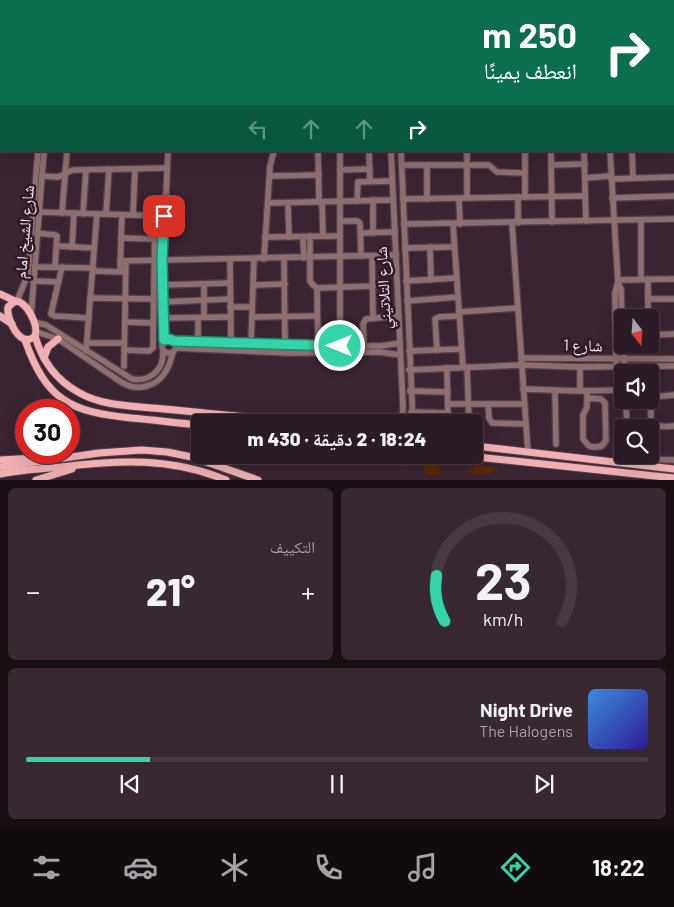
<!DOCTYPE html>
<html lang="ar">
<meta charset="utf-8">
<style>
:root{--surface:#2b1b25;--page:#372832;--text:#f1f3f6;--muted:#a6a1a7;--line:#473942;--accent:#33d4a8}
body{margin:0;font-family:Barlow,"Noto Naskh Arabic",sans-serif;background:var(--page);color:var(--text);direction:rtl;height:100vh;display:flex;flex-direction:column;font-size:19px;white-space:nowrap}
*{box-sizing:border-box;margin:0}
p{font-size:16px;color:var(--muted)}
.icon{flex:none;width:28px;height:28px;fill:none;stroke:currentColor;stroke-width:2;stroke-linecap:round;stroke-linejoin:round}
.map{position:relative;height:480px;overflow:hidden;direction:ltr}
.side{display:flex;flex-direction:column;gap:8px;padding:8px;background:#180f14;flex:1}
.side>*{flex:none}
.guide{position:absolute;left:0px;top:0px;width:675px;height:152px;box-shadow:0 5px 20px #0002,0 0 0 1px var(--line);direction:rtl;background:#0b6e4f;color:#fff;overflow:hidden}
.needle{width:32px;rotate:163deg}
.fabs{position:absolute;left:614px;top:309px;display:grid;gap:10px}
.fabs a{display:grid;place-items:center;width:45px;height:45px;border-radius:5px;background:var(--surface);box-shadow:0 5px 20px #0002,0 0 0 1px var(--line);font-size:25px}
.speed{position:absolute;left:15px;top:399px;display:flex;gap:10px;font-size:25px;font-weight:700;text-align:center}
.speed>*{display:grid;place-content:center;width:65px;height:65px;border-radius:50%;background:var(--surface);box-shadow:0 5px 20px #0002,0 0 0 1px var(--line);line-height:1}
.speed .limit{border:8px solid #d22;background:#fff;color:#111}
.pin{position:absolute;display:grid;place-items:center;width:42px;height:42px;color:#fff;margin:-21px;border-radius:10px;box-shadow:0 2px 8px #0006}
.me{position:absolute;width:55px;margin:-28px;rotate:270deg;stroke-linejoin:round;filter:drop-shadow(0 0 4px #0008)}
.turn{display:flex;align-items:center;gap:18px;height:105px;padding:0 15px;font-size:22px}
.turn .icon{width:65px;height:65px;stroke-width:2.5}
.turn b{display:block;font-size:35px;line-height:42px}
.lanes{display:flex;align-items:center;height:48px;padding:0 15px;background:#0003;justify-content:center;gap:25px;direction:ltr}
.lanes .off{opacity:.35}
.big{font-size:38px;font-weight:800;line-height:1.1}
.side .tile{flex:1;display:flex;flex-direction:column;justify-content:center;gap:8px;min-width:0;padding:0 18px;border-radius:8px;background:var(--page)}
.side .dial{align-items:center;gap:0}
.dial svg{height:130px;overflow:visible;fill:none;stroke:var(--line);stroke-width:7;stroke-linecap:round;text-anchor:middle}
.dial text{fill:var(--text);stroke:none}
.song{display:flex;align-items:center;gap:15px}
.cover{width:60px;height:60px;border-radius:8px;background:linear-gradient(135deg,hsl(210 70% 55%),hsl(250 70% 35%))}
.played{height:5px;border-radius:2px;background:linear-gradient(90deg,var(--accent) 20%,var(--line) 20%)}
.keys{display:flex;justify-content:space-around;direction:ltr}
.heat{display:flex;justify-content:space-between;align-items:center;font-size:28px;direction:ltr}
.side .tiles{flex:1;display:grid;gap:8px;grid-template-columns:1fr 1fr}
.tile:last-child{grid-column:span 2}
.trip{position:absolute;left:191px;top:414px;width:292px;height:50px;border-radius:5px;background:var(--surface);box-shadow:0 5px 20px #0002,0 0 0 1px var(--line);font-weight:800;line-height:50px;text-align:center;direction:rtl}
.tabs{display:flex;height:80px;justify-content:space-around;align-items:center;background:#110b0f;color:var(--muted)}
.tabs .icon{width:35px;height:35px}
.tabs .on{color:var(--accent)}
.tabs b{font-size:22px;color:var(--text)}
.map>svg:first-child{display:block}
.green{fill:#5a2801}
.lines{fill:none;stroke-linecap:round;stroke-linejoin:round}
.minor-casing{stroke:#543f4c;stroke-width:8}
.major-casing{stroke:#543f4c;stroke-width:9}
.minor{stroke:#8e6e6e;stroke-width:5.5}
.major{stroke:#f1afb1;stroke-width:7}
.route-casing{stroke:#218a6d;stroke-width:12}
.route{stroke:#33d4a8;stroke-width:9}
.labels{text-anchor:middle;stroke-width:5;stroke-linejoin:round;paint-order:stroke}
.street-label{font-size:16px;fill:#f7e8f1;stroke:#2f1a27}
</style>
<div class="map">
<svg width="674" height="480" viewBox="0 0 674 480">
<rect width="100%" height="100%" fill="#392431"/>
<g class="green">
<path d="M425 461H438L441 473 434 475 423 473Z"/>
<path d="M476 465 498 468V469L487 475 466 472Z"/>
</g>
<g class="lines">
<defs>
<g id="minor">
<path d="M66 0V1"/>
<path d="M73 0 74 1"/>
<path d="M89 0 91 1"/>
<path d="M131 0 133 1"/>
<path d="M167 0 168 1"/>
<path d="M258 0 259 1"/>
<path d="M294 0 295 1"/>
<path d="M339 0 341 1"/>
<path d="M375 0 377 1"/>
<path d="M419 0 421 1"/>
<path d="M42 1V0"/>
<path d="M149 1 150 0"/>
<path d="M204 1 206 0"/>
<path d="M235 1 236 0"/>
<path d="M301 1 302 0"/>
<path d="M328 1 329 0"/>
<path d="M401 1 402 0"/>
<path d="M318 151 319 202"/>
<path d="M369 151 370 181"/>
<path d="M391 151 403 407 402 422"/>
<path d="M401 151 413 422"/>
<path d="M551 151 552 222"/>
<path d="M584 151 586 221"/>
<path d="M610 151 618 282 621 289 622 324"/>
<path d="M632 151 633 178"/>
<path d="M402 165H489L497 172 525 173"/>
<path d="M427 165V199"/>
<path d="M551 165 585 164"/>
<path d="M340 170 370 169"/>
<path d="M42 176 58 177 73 170 167 168"/>
<path d="M270 176 319 175"/>
<path d="M585 178 610 176"/>
<path d="M611 179 674 177"/>
<path d="M518 197V223"/>
<path d="M525 197V151"/>
<path d="M467 198V151"/>
<path d="M612 198 674 196"/>
<path d="M403 199 585 196"/>
<path d="M459 199 460 224"/>
<path d="M373 200V233"/>
<path d="M357 201 358 182 392 181"/>
<path d="M322 202 323 236"/>
<path d="M268 203 393 200"/>
<path d="M288 203 289 237"/>
<path d="M39 212 164 216"/>
<path d="M62 213 67 151"/>
<path d="M83 214 86 170"/>
<path d="M106 214 109 169"/>
<path d="M133 215 135 169"/>
<path d="M641 220V279"/>
<path d="M340 221H357L360 223 361 256"/>
<path d="M512 223 528 452"/>
<path d="M404 224 674 219"/>
<path d="M453 224 463 367"/>
<path d="M37 233 55 235 57 236 55 267"/>
<path d="M361 233 395 232"/>
<path d="M310 236V281L313 285 317 288 373 286"/>
<path d="M265 237 340 236"/>
<path d="M303 237 304 258"/>
<path d="M121 238 155 239"/>
<path d="M57 246 94 248"/>
<path d="M72 247 74 213"/>
<path d="M430 247 431 280"/>
<path d="M405 248 454 247"/>
<path d="M372 256 373 317"/>
<path d="M284 258 285 345"/>
<path d="M264 259 270 166 274 151"/>
<path d="M230 260 231 343"/>
<path d="M120 261 396 255"/>
<path d="M35 267 93 268"/>
<path d="M62 267 51 314 55 316 89 318"/>
<path d="M93 271 124 272"/>
<path d="M120 271 122 215"/>
<path d="M648 279V318"/>
<path d="M618 280 674 279"/>
<path d="M33 281 58 282"/>
<path d="M406 281 456 278"/>
<path d="M163 285 230 283"/>
<path d="M253 285 285 284"/>
<path d="M317 288 318 346"/>
<path d="M90 298 154 299"/>
<path d="M648 299H674"/>
<path d="M17 301 28 274 38 151"/>
<path d="M407 301 458 297"/>
<path d="M163 302 230 299"/>
<path d="M230 307H252"/>
<path d="M459 312 518 308"/>
<path d="M31 316 44 151"/>
<path d="M204 317V284"/>
<path d="M252 317 317 316"/>
<path d="M163 318 230 317"/>
<path d="M198 318V341"/>
<path d="M34 322 46 325 132 379C150 382 164 370 163 351"/>
<path d="M125 322 153 323"/>
<path d="M37 332 58 339 121 382C137 392 157 387 166 371 170 365 171 358 173 352"/>
<path d="M650 335 674 334"/>
<circle cx="169" cy="346" r="7"/>
<path d="M164 340 163 260 168 151"/>
<path d="M174 341 318 346H381L400 343"/>
<path d="M87 343H124"/>
<path d="M251 344 254 259"/>
<path d="M623 345 625 372"/>
<path d="M340 346V151"/>
<path d="M364 347 363 324 366 319 399 316"/>
<path d="M176 348 290 353 380 352 400 355"/>
<path d="M124 350 149 351 153 348 155 216"/>
<path d="M437 350 435 319 439 317 459 316"/>
<path d="M86 351 97 214"/>
<path d="M409 351 461 349"/>
<path d="M521 358 674 359"/>
<path d="M616 362 615 293 618 282"/>
<path d="M124 366 126 261"/>
<path d="M650 366 651 419C656 428 664 427 674 426"/>
<path d="M467 367 469 422"/>
<path d="M447 368 448 422"/>
<path d="M409 370 522 365 580 367 674 366"/>
<path d="M523 389 580 391 622 390"/>
<path d="M410 391 448 392"/>
<path d="M555 391 556 444"/>
<path d="M580 391V367"/>
<path d="M587 391V407L583 415V439L589 446C596 448 603 448 606 440L605 403 601 399 587 398"/>
<path d="M651 397 674 395"/>
<path d="M626 400 627 428"/>
<path d="M448 404H524"/>
<path d="M488 404 489 418 492 423 526 424"/>
<path d="M411 412 448 413"/>
<path d="M633 455 640 459 674 460"/>
</g>
<g id="major">
<path d="M50 1V0"/>
<path d="M0 51H1"/>
<path d="M0 67H1"/>
<path d="M0 92H1"/>
<path d="M0 294 15 301"/>
<path d="M15 301C27 301 39 326 35 336 20 350 6 318 8 307Z"/>
<path d="M0 316 12 324"/>
<path d="M35 336C42 360 56 380 78 392 103 407 136 406 164 409 206 413 248 417 290 422"/>
<path d="M25 340C46 400 70 412 131 418 154 420 177 423 200 425"/>
<path d="M44 358 48 347 58 339"/>
<path d="M475 446 674 469"/>
<path d="M390 455C399 463 409 463 417 455"/>
<path d="M458 455 674 478"/>
<path d="M0 460 35 458"/>
<path d="M0 467 99 453 142 450 167 452 192 457 258 480"/>
<path d="M0 474C20 470 40 469 61 467 118 460 171 457 226 480"/>
<path d="M36 480 72 469"/>
</g>
</defs>
<use href="#minor" class="minor-casing"/>
<use href="#major" class="major-casing"/>
<use href="#minor" class="minor"/>
<use href="#major" class="major"/>
</g>
<g class="lines">
<defs>
<path id="route" d="M164 216 162 260 164 340 169 339 174 341 340 346"/>
</defs>
<use href="#route" class="route-casing"/>
<use href="#route" class="route"/>
</g>
<g class="labels">
<g class="street-label">
<text transform="translate(24 232) rotate(-85)" y="6">شارع الشيخ امام</text>
<text transform="translate(383 288) rotate(-93)" y="6">شارع التلاتيني</text>
<text transform="translate(583 345) rotate(1)" y="6">شارع 1</text>
</g>
</g>
</svg>
<div class="fabs">
<a><svg class="needle" viewBox="-14 -14 28 28"><path d="M0-13l5 13h-10z" fill="#e53935"/><path d="M0 13l5-13h-10z" fill="#a6a1a7"/></svg></a>
<a><svg class="icon" aria-label="sound" viewBox="0 0 24 24"><path d="M4 9h4l5-4v14l-5-4H4zM17 9q2 3 0 6"/></svg></a>
<a><svg class="icon" aria-label="search" viewBox="0 0 24 24"><circle cx="10" cy="10" r="6"/><path d="M15 15l6 6"/></svg></a>
</div>
<div class="speed"><div class="limit">30</div></div>
<div class="pin" style="left:164px;top:216px;background:#d93025"><svg class="icon" aria-label="arrive" viewBox="0 0 24 24"><path d="M6 21V4h12l-3 4 3 4H6"/></svg></div>
<svg class="me" style="left:340px;top:346px" viewBox="-20 -20 40 40"><circle r="17" fill="#33d4a8" stroke="#fff" stroke-width="3"/><path d="M0-11L8 9 0 5-8 9z" fill="#fff"/></svg>
<div class="trip">18:24 · 2 دقيقة · 430 m</div>
<div class="guide">
<div class="turn"><svg class="icon" aria-label="right" viewBox="0 0 24 24"><path d="M7 20v-9h11M14 6l5 5-5 5"/></svg><div><b>250 m</b>انعطف يمينًا</div></div>
<div class="lanes"><svg class="icon off" aria-label="left" viewBox="0 0 24 24"><path d="M17 20v-9H6M10 6l-5 5 5 5"/></svg><svg class="icon off" aria-label="ahead" viewBox="0 0 24 24"><path d="M12 20V5M6 11l6-6 6 6"/></svg><svg class="icon off" aria-label="ahead" viewBox="0 0 24 24"><path d="M12 20V5M6 11l6-6 6 6"/></svg><svg class="icon" aria-label="right" viewBox="0 0 24 24"><path d="M7 20v-9h11M14 6l5 5-5 5"/></svg></div>
</div>
</div>
<section class="side">
<div class="tiles">
<div class="tile dial"><svg viewBox="0 0 100 80">
<path d="M14 69A42 42 0 1 1 86 69"/>
<path d="M14 69A42 42 0 0 1 9 41" stroke="#33d4a8"/>
<text x="50" y="56" font-size="32" font-weight="700">23</text>
<text x="50" y="72" font-size="11">km/h</text>
</svg></div>
<div class="tile"><p>التكييف</p>
<div class="heat"><a>−</a><b class="big">21°</b><a>+</a></div>
</div>
<div class="tile">
<div class="song"><i class="cover"></i><div><b>Night Drive</b><p>The Halogens</p></div></div>
<div class="played"></div>
<div class="keys"><svg class="icon" aria-label="previous" viewBox="0 0 24 24"><path d="M18 5L8 12l10 7zM5 5v14"/></svg><svg class="icon" aria-label="pause" viewBox="0 0 24 24"><path d="M8 5v14M16 5v14"/></svg><svg class="icon" aria-label="next" viewBox="0 0 24 24"><path d="M6 5l10 7-10 7zM19 5v14"/></svg></div>
</div>
</div>
</section>
<nav class="tabs">
<b>18:22</b>
<svg class="icon on" aria-label="directions" viewBox="0 0 24 24"><path d="M12 3l9 9-9 9-9-9zM9 14v-3h6M13 9l2 2-2 2"/></svg>
<svg class="icon" aria-label="music" viewBox="0 0 24 24"><path d="M9 18V5l10-2v13"/><circle cx="6" cy="18" r="3"/><circle cx="16" cy="16" r="3"/></svg>
<svg class="icon" aria-label="phone" viewBox="0 0 24 24"><path d="M5 4h4l2 5-3 2q2 4 5 5l2-3 5 2v4C11 20 4 13 5 4z"/></svg>
<svg class="icon" aria-label="climate" viewBox="0 0 24 24"><path d="M12 3v18M4 7l16 10M4 17L20 7"/></svg>
<svg class="icon" aria-label="car" viewBox="0 0 24 24"><path d="M5 17H2v-5l4-1 3-4h7l3 4 3 1v5h-3M9 17h6M6 11h13"/><circle cx="7" cy="17" r="2"/><circle cx="17" cy="17" r="2"/></svg>
<svg class="icon" aria-label="filters" viewBox="0 0 24 24"><path d="M4 7h16M4 17h16"/><circle cx="9" cy="7" r="2"/><circle cx="15" cy="17" r="2"/></svg>
</nav>
